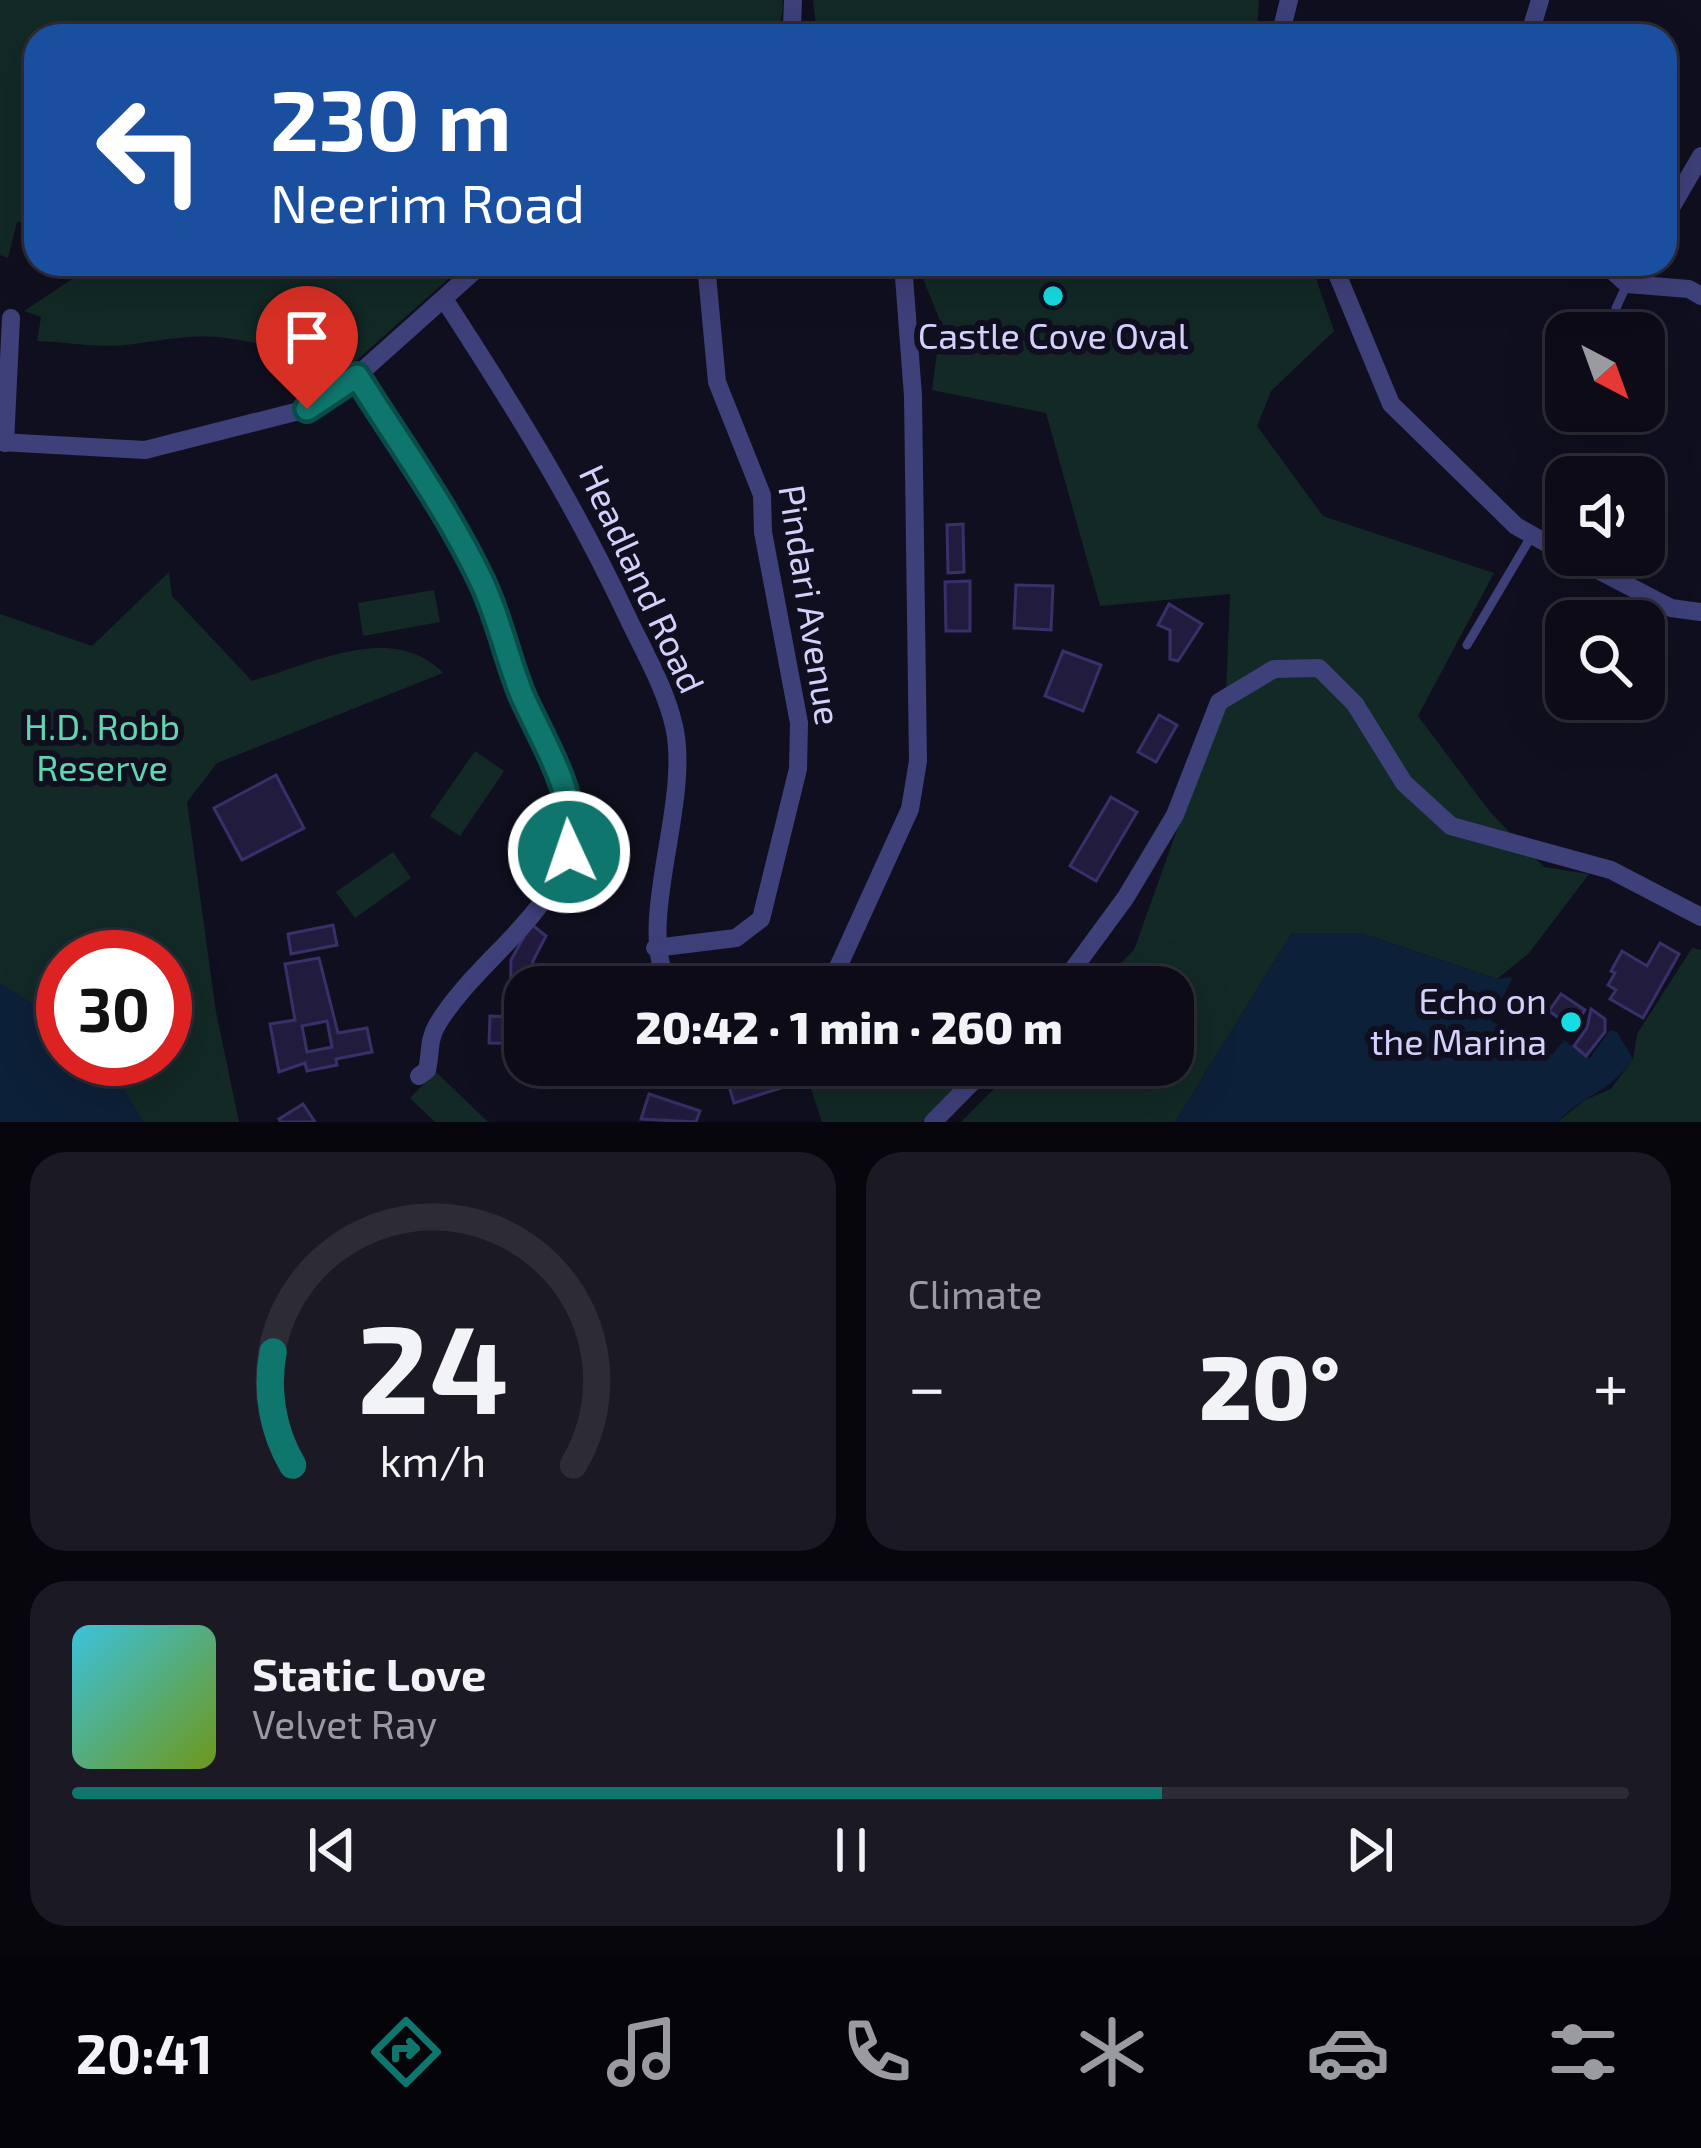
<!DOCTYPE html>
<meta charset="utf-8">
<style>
:root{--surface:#0c0b17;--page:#1a1924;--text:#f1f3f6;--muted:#9a9ba1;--line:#2c2b36;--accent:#0f766e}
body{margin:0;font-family:"Exo 2",sans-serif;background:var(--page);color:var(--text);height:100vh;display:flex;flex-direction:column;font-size:45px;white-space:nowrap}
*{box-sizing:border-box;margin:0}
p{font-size:39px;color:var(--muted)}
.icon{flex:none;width:66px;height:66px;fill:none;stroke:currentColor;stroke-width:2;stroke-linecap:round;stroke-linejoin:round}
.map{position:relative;height:1122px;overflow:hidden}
.drawer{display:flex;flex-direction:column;gap:30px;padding:30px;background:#07060d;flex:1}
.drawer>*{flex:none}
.guide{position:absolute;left:24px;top:24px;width:1653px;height:252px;border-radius:36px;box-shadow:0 12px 48px #0002,0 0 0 3px var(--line);background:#1a4fa0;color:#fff;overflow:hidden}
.needle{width:78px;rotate:139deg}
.fabs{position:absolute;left:1545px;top:312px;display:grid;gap:24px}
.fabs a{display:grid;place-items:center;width:120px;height:120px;border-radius:24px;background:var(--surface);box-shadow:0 12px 48px #0002,0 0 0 3px var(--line);font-size:60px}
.speed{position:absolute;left:36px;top:930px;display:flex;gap:24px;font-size:60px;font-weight:700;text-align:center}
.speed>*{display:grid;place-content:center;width:156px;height:156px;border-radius:50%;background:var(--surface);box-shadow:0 12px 48px #0002,0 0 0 3px var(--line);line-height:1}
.speed .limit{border:18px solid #d22;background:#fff;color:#111}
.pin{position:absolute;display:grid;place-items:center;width:102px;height:102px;color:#fff;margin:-123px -51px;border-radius:50% 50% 50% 0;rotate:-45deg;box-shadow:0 0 12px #0007}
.pin .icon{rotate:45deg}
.me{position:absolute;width:132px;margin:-66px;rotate:357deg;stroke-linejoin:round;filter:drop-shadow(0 0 9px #0008)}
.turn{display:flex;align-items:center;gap:42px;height:252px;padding:0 48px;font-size:54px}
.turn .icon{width:156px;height:156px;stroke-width:2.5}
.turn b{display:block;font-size:84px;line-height:102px}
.big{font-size:90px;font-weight:800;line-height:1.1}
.drawer .widget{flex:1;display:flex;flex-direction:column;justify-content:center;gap:18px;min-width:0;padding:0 42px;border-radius:36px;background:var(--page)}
.drawer .dial{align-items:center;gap:0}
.dial svg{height:312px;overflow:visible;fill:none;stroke:var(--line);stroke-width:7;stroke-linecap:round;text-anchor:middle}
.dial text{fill:var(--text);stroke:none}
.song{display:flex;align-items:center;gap:36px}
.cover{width:144px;height:144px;border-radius:18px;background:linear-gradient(135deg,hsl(190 70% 55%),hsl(80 70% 35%))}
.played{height:12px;border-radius:6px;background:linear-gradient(90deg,var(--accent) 70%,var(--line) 70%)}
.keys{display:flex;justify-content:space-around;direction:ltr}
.heat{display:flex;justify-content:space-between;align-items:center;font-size:66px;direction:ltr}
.drawer .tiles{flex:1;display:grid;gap:30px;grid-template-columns:1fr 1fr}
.widget:last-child{grid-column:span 2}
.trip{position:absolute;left:504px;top:966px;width:690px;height:120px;border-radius:36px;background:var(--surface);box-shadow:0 12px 48px #0002,0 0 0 3px var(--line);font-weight:800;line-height:120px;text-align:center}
.tab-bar{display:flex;height:192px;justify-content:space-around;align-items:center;background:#050409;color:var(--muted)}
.tab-bar .icon{width:84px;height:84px}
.tab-bar .on{color:var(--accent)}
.tab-bar b{font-size:54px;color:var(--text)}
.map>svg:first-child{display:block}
.green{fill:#122926}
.water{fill:#0d2039}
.building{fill:#211c3e;stroke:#383068;stroke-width:3;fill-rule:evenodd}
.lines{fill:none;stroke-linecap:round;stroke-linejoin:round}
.service{stroke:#3e407a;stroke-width:9}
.minor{stroke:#3e407a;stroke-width:18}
.route-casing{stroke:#0a4d48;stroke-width:30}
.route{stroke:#0f766e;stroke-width:21}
.poi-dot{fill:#14dde3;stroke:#100f1f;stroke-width:4.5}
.labels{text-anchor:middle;stroke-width:12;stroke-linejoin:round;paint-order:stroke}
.poi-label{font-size:36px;fill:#d3d1fb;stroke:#100f1f}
.street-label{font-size:36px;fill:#d3d1fb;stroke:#100f1f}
.park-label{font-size:36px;fill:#64d4b0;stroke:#100f1f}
</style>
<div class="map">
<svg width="1701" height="1122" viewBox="0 0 1701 1122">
<rect width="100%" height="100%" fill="#100f1f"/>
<g class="green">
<path d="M0 0H783C783 16 781 26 769 36H36V224L17 222 8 258 0 255Z"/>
<path d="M813 0H1259L1257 36H817Z"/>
<path d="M95 264H465L348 368 298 395 265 345C205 332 192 336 133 344 103 349 68 342 37 341L41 317 24 311Z"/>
<path d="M917 264H1311L1334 331 1271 391 1257 426 1323 516 1494 573 1418 716 1490 812 1544 867 1589 874 1529 953 1497 979 1361 933H1292L1175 1122H961L1018 1065H1173V987H1096L1134 950 1226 693 1230 594 1100 606 1046 413 932 390 941 323Z"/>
<path d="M169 572 172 596 252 681C313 664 392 621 443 673L217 763 187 802 216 1012 239 1122H143L106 1059H165V957H63V1022L0 984V614L92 646Z"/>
<path d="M434 590 440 622 363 636 358 603Z"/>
<path d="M475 751 504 771 460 836 430 816Z"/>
<path d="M393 852 411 878 355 918 336 892Z"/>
<path d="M1692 948 1701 950V1122H1557L1585 1100 1611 1089 1633 1059 1637 1034Z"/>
<path d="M803 1065H975L922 1122H822Z"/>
<path d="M436 1072 488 1122H435L410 1098Z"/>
</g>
<g class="water">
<path d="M1292 933H1361L1497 979 1513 977 1491 1021 1552 1055 1564 1040 1590 1058 1610 1030 1617 1032 1633 1059C1606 1096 1585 1093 1557 1122H1175Z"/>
<path d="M0 984 63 1022V1059H106L143 1122H0Z"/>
</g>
<g class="building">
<path d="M963 524 964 572 948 573 947 525Z"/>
<path d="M970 581V631H946L945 582Z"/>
<path d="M1016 585 1053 586 1051 630 1014 628Z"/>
<path d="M1169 604 1202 624 1178 661 1170 659V630L1158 625Z"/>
<path d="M1063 651 1101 665 1083 711 1045 696Z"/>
<path d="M1159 715 1177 725 1156 762 1138 752Z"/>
<path d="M276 775 304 828 242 860 214 808Z"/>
<path d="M1111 797 1137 812 1096 881 1070 866Z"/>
<path d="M531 924 546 936 533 961 532 987H525V1044L489 1043 490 1016 510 1017 511 960Z"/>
<path d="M333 925 337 945 291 954 288 934Z"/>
<path d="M1660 943 1679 954 1643 1018 1610 999 1616 990 1608 985 1615 973 1611 971 1622 951 1647 966Z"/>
<path d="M319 958 338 1033 367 1028 372 1052 336 1059 337 1065 307 1071 305 1063 279 1072 270 1024 295 1020 285 964ZM327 1021 332 1047 307 1052 302 1026Z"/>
<path d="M1561 994 1585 1010 1573 1028 1549 1011Z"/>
<path d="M1591 1009 1605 1019V1032L1586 1056 1574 1046 1587 1028Z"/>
<path d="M771 1065H781L787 1086 734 1103 727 1079Z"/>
<path d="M649 1094 700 1111 696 1122 641 1119Z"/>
<path d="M303 1104 315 1122H281L279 1119Z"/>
</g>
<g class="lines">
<g class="service">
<path d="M1620 333 1616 308 1627 284"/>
<path d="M1579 414 1581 411"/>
<path d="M1467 645 1532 535"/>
</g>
<g class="minor">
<path d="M785 36 792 26 793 0"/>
<path d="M1280 36 1289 0"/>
<path d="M1529 36 1540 0"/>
<path d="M1665 218 1701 156"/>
<path d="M1333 264 1391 404 1516 526 1566 554"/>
<path d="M1605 264 1627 284"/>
<path d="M1627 284 1689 289 1701 296"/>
<path d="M444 299C513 405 573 501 627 616 644 652 665 687 674 726 692 805 633 925 670 987"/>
<path d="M357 376 483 583 572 817C575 905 478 955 437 1025 428 1040 431 1054 427 1070L419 1076"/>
<path d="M0 442 145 450 307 409 341 390 482 264"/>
<path d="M5 443 11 318"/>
<path d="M1569 555 1671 608 1701 612"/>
<path d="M655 948 736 938 761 919 798 769 799 723 763 532 762 495 717 382 706 264"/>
<path d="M829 987 910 809 918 761 913 396 903 264"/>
<path d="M1060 987 1126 897 1175 815 1219 702 1274 669 1319 668 1355 704 1404 783 1451 826 1611 870 1701 917"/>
<path d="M933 1122 989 1065"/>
</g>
</g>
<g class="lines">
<defs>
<path id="route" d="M307 409 357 376C399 443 448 510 482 582 499 618 507 658 522 695 544 745 580 796 569 852"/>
</defs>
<use href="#route" class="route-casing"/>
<use href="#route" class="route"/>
</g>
<g class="poi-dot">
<circle cx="1053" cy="296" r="12"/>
<circle cx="1571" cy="1022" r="12"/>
</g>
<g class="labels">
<g class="poi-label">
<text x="1053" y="349">Castle Cove Oval</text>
<text x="1547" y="1014" text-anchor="end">Echo on<tspan x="1547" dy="41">the Marina</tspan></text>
</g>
<g class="street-label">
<text transform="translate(642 579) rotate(65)" y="13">Headland Road</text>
<text transform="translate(810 605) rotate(81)" y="13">Pindari Avenue</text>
</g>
<g class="park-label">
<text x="102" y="740">H.D. Robb<tspan x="102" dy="41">Reserve</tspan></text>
</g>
</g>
</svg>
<div class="fabs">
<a><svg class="needle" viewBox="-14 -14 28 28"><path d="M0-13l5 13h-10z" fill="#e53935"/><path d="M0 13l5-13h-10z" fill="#9a9ba1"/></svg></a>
<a><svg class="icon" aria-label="sound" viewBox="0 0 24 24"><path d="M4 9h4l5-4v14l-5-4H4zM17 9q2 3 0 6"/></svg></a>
<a><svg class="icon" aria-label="search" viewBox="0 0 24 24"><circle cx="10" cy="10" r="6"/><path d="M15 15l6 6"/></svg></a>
</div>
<div class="speed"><div class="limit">30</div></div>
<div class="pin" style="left:307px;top:409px;background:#d93025"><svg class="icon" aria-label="arrive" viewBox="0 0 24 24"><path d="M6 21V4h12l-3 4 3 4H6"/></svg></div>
<svg class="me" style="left:569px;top:852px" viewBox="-20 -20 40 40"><circle r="17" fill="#0f766e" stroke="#fff" stroke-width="3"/><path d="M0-11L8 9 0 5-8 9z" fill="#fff"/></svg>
<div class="trip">20:42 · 1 min · 260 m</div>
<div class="guide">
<div class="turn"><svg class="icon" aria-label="left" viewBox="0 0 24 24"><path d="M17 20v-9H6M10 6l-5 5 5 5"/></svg><div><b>230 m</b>Neerim Road</div></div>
</div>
</div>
<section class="drawer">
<div class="tiles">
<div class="widget dial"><svg viewBox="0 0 100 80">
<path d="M14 69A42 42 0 1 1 86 69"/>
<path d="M14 69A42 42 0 0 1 9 40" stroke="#0f766e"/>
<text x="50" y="56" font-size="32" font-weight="700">24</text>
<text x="50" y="72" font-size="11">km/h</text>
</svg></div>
<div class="widget"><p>Climate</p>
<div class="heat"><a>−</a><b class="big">20°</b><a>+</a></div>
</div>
<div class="widget">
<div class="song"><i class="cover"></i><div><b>Static Love</b><p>Velvet Ray</p></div></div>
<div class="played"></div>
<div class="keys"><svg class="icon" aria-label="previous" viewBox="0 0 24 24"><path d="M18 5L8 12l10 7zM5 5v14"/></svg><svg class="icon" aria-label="pause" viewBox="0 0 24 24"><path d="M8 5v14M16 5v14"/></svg><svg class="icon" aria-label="next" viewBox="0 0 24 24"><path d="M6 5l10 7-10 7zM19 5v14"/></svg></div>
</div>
</div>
</section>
<nav class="tab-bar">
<b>20:41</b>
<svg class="icon on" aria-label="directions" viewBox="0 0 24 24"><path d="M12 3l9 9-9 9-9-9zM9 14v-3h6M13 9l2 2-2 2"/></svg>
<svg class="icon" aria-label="music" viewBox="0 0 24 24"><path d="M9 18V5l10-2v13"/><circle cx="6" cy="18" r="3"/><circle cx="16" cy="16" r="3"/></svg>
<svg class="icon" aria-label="phone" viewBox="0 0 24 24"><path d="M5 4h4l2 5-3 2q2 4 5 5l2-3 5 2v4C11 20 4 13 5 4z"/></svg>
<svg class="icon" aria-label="climate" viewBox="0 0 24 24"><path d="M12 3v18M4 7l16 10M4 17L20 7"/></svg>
<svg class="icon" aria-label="car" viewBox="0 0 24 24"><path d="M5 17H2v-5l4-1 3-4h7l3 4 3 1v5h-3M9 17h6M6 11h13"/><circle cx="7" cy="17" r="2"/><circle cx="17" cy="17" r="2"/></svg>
<svg class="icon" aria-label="filters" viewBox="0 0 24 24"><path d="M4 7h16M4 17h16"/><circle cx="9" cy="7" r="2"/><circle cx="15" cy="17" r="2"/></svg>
</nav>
